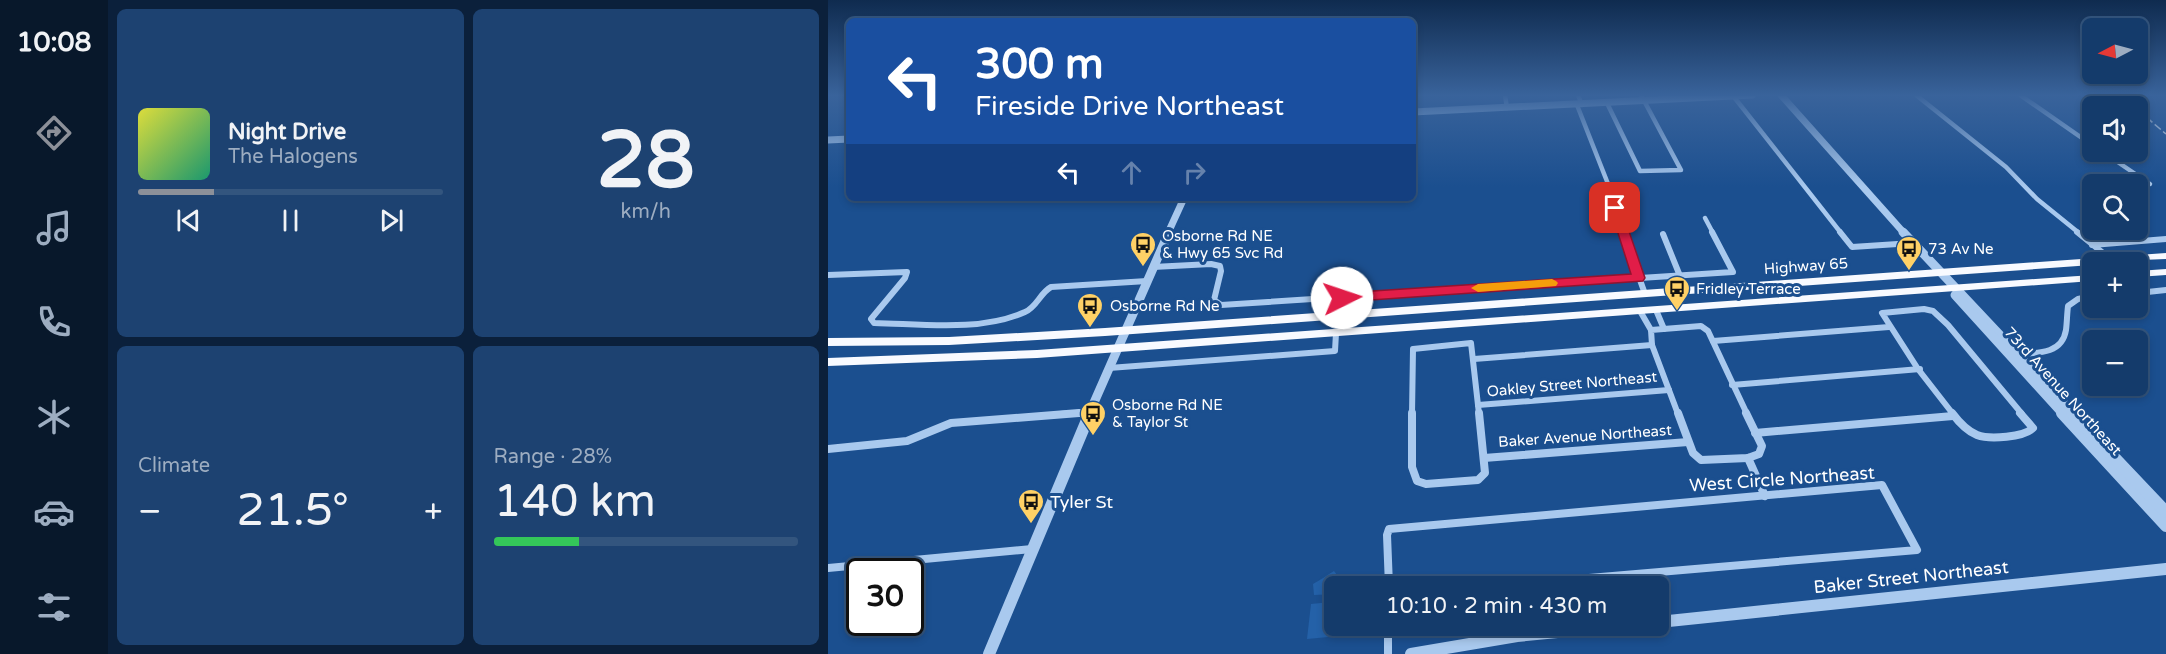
<!DOCTYPE html>
<meta charset="utf-8">
<style>
:root{--surface:#143b6b;--page:#1d4271;--text:#f1f3f6;--muted:#9dadc1;--line:#33557e;--accent:#8c9099}
body{margin:0;font-family:"Varela Round",sans-serif;background:var(--page);color:var(--text);height:100vh;display:flex;flex-direction:column;font-size:22px;white-space:nowrap}
*{box-sizing:border-box;margin:0}
p{font-size:20px;color:var(--muted)}
.icon{flex:none;width:33px;height:33px;fill:none;stroke:currentColor;stroke-width:2;stroke-linecap:round;stroke-linejoin:round}
.map{position:relative;flex:1;overflow:hidden}
.side{display:flex;flex-direction:column;gap:9px;padding:9px;background:#0b203b;width:720px}
.side>*{flex:none}
.top-card{position:absolute;left:18px;top:18px;width:570px;height:183px;border-radius:9px;box-shadow:0 3px 9px #0003,0 0 0 2px var(--line);background:#1a4fa0;color:#fff;overflow:hidden}
.needle{width:39px;rotate:264deg}
.tools{position:absolute;left:1254px;top:18px;display:grid;gap:12px}
.tools a{display:grid;place-items:center;width:66px;height:66px;border-radius:9px;background:var(--surface);box-shadow:0 3px 9px #0003,0 0 0 2px var(--line);font-size:30px}
.speed{position:absolute;left:18px;top:558px;display:flex;gap:12px;font-size:30px;font-weight:700;text-align:center}
.speed>*{display:grid;place-content:center;width:78px;height:78px;border-radius:50%;background:var(--surface);box-shadow:0 3px 9px #0003,0 0 0 2px var(--line);line-height:1}
.speed .limit{border:3px solid #111;border-radius:9px;background:#fff;color:#111}
.pin{position:absolute;display:grid;place-items:center;width:51px;height:51px;color:#fff;margin:-26px;border-radius:12px;box-shadow:0 3px 9px #0006}
.me{position:absolute;width:66px;margin:-33px;rotate:86deg;stroke-linejoin:round;filter:drop-shadow(0 0 4px #0008)}
.turn{display:flex;align-items:center;gap:21px;height:126px;padding:0 30px;font-size:27px}
.turn .icon{width:78px;height:78px;stroke-width:2.5}
.turn b{display:block;font-size:42px;line-height:51px}
.lanes{display:flex;align-items:center;height:57px;padding:0 30px;background:#0003;justify-content:center;gap:30px;direction:ltr}
.lanes .off{opacity:.35}
.big{font-size:45px;font-weight:600;line-height:1.1}
.side .tile{flex:1;display:flex;flex-direction:column;justify-content:center;gap:9px;min-width:0;padding:0 21px;border-radius:9px;background:var(--page)}
.side .dial{align-items:center;gap:0}
.dial b{font-size:78px;line-height:1}
.song{display:flex;align-items:center;gap:18px}
.cover{width:72px;height:72px;border-radius:9px;background:linear-gradient(135deg,hsl(60 70% 55%),hsl(160 70% 35%))}
.played{height:6px;border-radius:3px;background:linear-gradient(90deg,var(--accent) 25%,var(--line) 25%)}
.keys{display:flex;justify-content:space-around;direction:ltr}
.heat{display:flex;justify-content:space-between;align-items:center;font-size:33px;direction:ltr}
.charge{height:9px;border-radius:4px;background:linear-gradient(90deg,#34c759 28%,var(--line) 0)}
.side .tiles{flex:1;display:grid;gap:9px;grid-template-columns:repeat(2,1fr)}
.trip{position:absolute;left:496px;top:576px;width:345px;height:60px;border-radius:9px;background:var(--surface);box-shadow:0 3px 9px #0003,0 0 0 2px var(--line);font-weight:600;line-height:60px;text-align:center}
main{display:flex;flex:1;min-height:0}
.dock{display:flex;flex-direction:column;width:108px;justify-content:space-around;align-items:center;background:#08182b;color:var(--muted)}
.dock .icon{width:42px;height:42px}
.dock .on{color:var(--accent)}
.dock b{font-size:27px;color:var(--text)}
.map>svg:first-child{display:block}
.green{fill:#2461a8}
.lines{fill:none;stroke-linecap:round;stroke-linejoin:round}
.minor-far2{stroke:#a9c9ee;stroke-width:4.5}
.minor-far1{stroke:#a9c9ee;stroke-width:6}
.minor{stroke:#a9c9ee;stroke-width:8}
.tertiary-far2{stroke:#a9c9ee;stroke-width:7}
.tertiary-far1{stroke:#a9c9ee;stroke-width:9}
.tertiary{stroke:#a9c9ee;stroke-width:12}
.trunk{fill:#f8faff;fill-rule:evenodd}
.rail{stroke:#fff;stroke-width:1.5;stroke-dasharray:8 3;stroke-linecap:butt}
.route{fill:#e11d48;stroke:#92132f;stroke-width:1.5}
.slow{fill:#f59e0b}
.labels{text-anchor:middle;stroke-width:6;stroke-linejoin:round;paint-order:stroke}
.poi-label{font-size:15px;fill:#fff;stroke:#1b4f8f;text-anchor:start}
.street-label{font-size:15px;fill:#fff;stroke:#1b4f8f}
.near-street-label{font-size:18px;fill:#fff;stroke:#1b4f8f}
.near-poi-label{font-size:18px;fill:#fff;stroke:#1b4f8f;text-anchor:start}
</style>
<main>
<nav class="dock">
<b>10:08</b>
<svg class="icon on" aria-label="directions" viewBox="0 0 24 24"><path d="M12 3l9 9-9 9-9-9zM9 14v-3h6M13 9l2 2-2 2"/></svg>
<svg class="icon" aria-label="music" viewBox="0 0 24 24"><path d="M9 18V5l10-2v13"/><circle cx="6" cy="18" r="3"/><circle cx="16" cy="16" r="3"/></svg>
<svg class="icon" aria-label="phone" viewBox="0 0 24 24"><path d="M5 4h4l2 5-3 2q2 4 5 5l2-3 5 2v4C11 20 4 13 5 4z"/></svg>
<svg class="icon" aria-label="climate" viewBox="0 0 24 24"><path d="M12 3v18M4 7l16 10M4 17L20 7"/></svg>
<svg class="icon" aria-label="car" viewBox="0 0 24 24"><path d="M5 17H2v-5l4-1 3-4h7l3 4 3 1v5h-3M9 17h6M6 11h13"/><circle cx="7" cy="17" r="2"/><circle cx="17" cy="17" r="2"/></svg>
<svg class="icon" aria-label="filters" viewBox="0 0 24 24"><path d="M4 7h16M4 17h16"/><circle cx="9" cy="7" r="2"/><circle cx="15" cy="17" r="2"/></svg>
</nav>
<section class="side">
<div class="tiles">
<div class="tile">
<div class="song"><i class="cover"></i><div><b>Night Drive</b><p>The Halogens</p></div></div>
<div class="played"></div>
<div class="keys"><svg class="icon" aria-label="previous" viewBox="0 0 24 24"><path d="M18 5L8 12l10 7zM5 5v14"/></svg><svg class="icon" aria-label="pause" viewBox="0 0 24 24"><path d="M8 5v14M16 5v14"/></svg><svg class="icon" aria-label="next" viewBox="0 0 24 24"><path d="M6 5l10 7-10 7zM19 5v14"/></svg></div>
</div>
<div class="tile dial"><b>28</b><p>km/h</p></div>
<div class="tile"><p>Climate</p>
<div class="heat"><a>−</a><b class="big">21.5°</b><a>+</a></div>
</div>
<div class="tile"><p>Range · 28%</p><b class="big">140 km</b><div class="charge"></div></div>
</div>
</section>
<div class="map">
<svg width="1338" height="654" viewBox="0 0 1338 654">
<rect width="100%" height="100%" fill="#1b4f8f"/>
<g class="green">
<path d="M506 571 509 575 507 594 486 595 485 584C492 580 498 576 506 571Z"/>
<path d="M503 602 500 637 479 639 483 604Z"/>
</g>
<g class="lines">
<g class="minor-far2">
<path d="M677 95 679 108"/>
<path d="M750 95 754 105"/>
<path d="M1088 95 1178 167 1209 199 1251 233"/>
<path d="M1192 95 1264 145"/>
<path d="M906 97 1013 233"/>
<path d="M779 103 812 171 853 170 813 95"/>
<path d="M749 105 782 189 795 233"/>
<path d="M1275 152 1322 184"/>
<path d="M877 218 885 233"/>
</g>
<g class="minor-far1">
<path d="M795 232 817 294"/>
<path d="M1012 232 1024 247 1085 243"/>
<path d="M1249 232 1285 261"/>
<path d="M835 234 852 276"/>
<path d="M1264 245 1338 239"/>
<path d="M325 267 383 264 392 266 393 271 386 300 393 305 905 272 884 232"/>
<path d="M0 275 79 272 77 278 43 319 46 323C94 324 152 332 197 312 209 307 212 293 223 287L319 281"/>
<path d="M1310 293 1338 290"/>
<path d="M828 310 836 329"/>
<path d="M812 311 823 330"/>
<path d="M885 341 1061 327"/>
<path d="M1188 354C1208 353 1234 355 1238 330 1239 322 1239 314 1240 306L1250 299 1264 296"/>
<path d="M646 359 824 345"/>
<path d="M281 368 507 351 508 333"/>
<path d="M904 385 1092 369"/>
<path d="M650 405 841 390"/>
<path d="M232 414 262 412"/>
<path d="M584 414 585 349 643 343 651 414"/>
<path d="M850 414 824 345 823 330 873 326 880 331 919 414"/>
<path d="M1125 414 1090 369 1054 313 1096 309 1105 311 1120 325 1194 414"/>
</g>
<g class="minor">
<path d="M584 413V467L589 481 598 484 650 480 657 473 651 413"/>
<path d="M850 413 865 453 873 460 920 458 931 454 934 446 918 413"/>
<path d="M1124 413C1130 421 1139 431 1149 435 1162 440 1196 437 1205 428L1192 413"/>
<path d="M927 433 1125 416"/>
<path d="M0 449 79 441 123 423 251 413"/>
<path d="M656 458 860 442"/>
<path d="M920 458 937 496"/>
<path d="M0 568 204 549"/>
<path d="M561 586 559 535 561 529 1054 485 1089 550 666 586"/>
<path d="M560 626V654"/>
</g>
<g class="tertiary-far2">
<path d="M953 95 1076 233"/>
<path d="M585 112 924 95"/>
<path d="M0 140 21 139"/>
<path d="M340 233 356 198"/>
</g>
<g class="tertiary-far1">
<path d="M1075 232 1246 414"/>
<path d="M1127 295 1235 414"/>
<path d="M261 414 341 232"/>
</g>
<g class="tertiary">
<path d="M1234 413 1338 526"/>
<path d="M1244 413 1338 512"/>
<path d="M831 622 1338 569"/>
<path d="M161 654 262 413"/>
<path d="M583 654 689 636 792 626"/>
</g>
<g class="trunk">
<path d="M1338 253V259L1264 262V265L277 336 121 345 0 346V338L121 337 277 328Z"/>
<path d="M1338 269V275L1310 277V271Z"/>
<path d="M1264 275V281L209 358 0 366V358L209 350Z"/>
</g>
<g class="rail">
<path d="M1293 95 1305 106"/>
<path d="M1310 110 1338 134"/>
</g>
</g>
<linearGradient id="sky" x2="0" y2="1"><stop stop-color="#0f2b4f"/><stop offset="0.51" stop-color="#39639b"/><stop offset="1" stop-color="#39639b" stop-opacity="0"/></linearGradient>
<rect width="1338" height="187" fill="url(#sky)"/>
<path class="route" d="M787 204 793 208 817 278 815 281 514 302 508 298 514 293 803 274 782 208Z"/>
<path class="slow" d="M724 279 728 281 730 283 728 286 650 292 643 288 650 284Z"/>
<defs>
<symbol id="bus-pin" viewBox="-11 -11 22 30"><path d="M0 17L-7.5 6A9.5 9.5 0 1 1 7.5 6Z" fill="#ffd166" stroke="#1b4f8f"/><path d="M-5-6H5V4H4V6H2V4H-2V6H-4V4H-5ZM-3.5-4V0h7V-4ZM-3.5 1.2v1.5H-2V1.2ZM2 1.2v1.5H3.5V1.2Z" fill="#111"/></symbol>
</defs>
<g fill-rule="evenodd">
<use href="#bus-pin" x="300" y="230" width="30" height="40"/>
<use href="#bus-pin" x="1066" y="234" width="30" height="40"/>
<use href="#bus-pin" x="834" y="274" width="30" height="40"/>
<use href="#bus-pin" x="247" y="291" width="30" height="40"/>
<use href="#bus-pin" x="250" y="399" width="30" height="40"/>
<use href="#bus-pin" x="188" y="487" width="30" height="40"/>
</g>
<g class="labels">
<g class="poi-label">
<text x="334" y="241">Osborne Rd NE<tspan x="334" dy="17">&amp; Hwy 65 Svc Rd</tspan></text>
<text x="1100" y="254">73 Av Ne</text>
<text x="868" y="294">Fridley Terrace</text>
<text x="282" y="311">Osborne Rd Ne</text>
<text x="284" y="410">Osborne Rd NE<tspan x="284" dy="17">&amp; Taylor St</tspan></text>
</g>
<g class="street-label">
<text transform="translate(978 266) rotate(-4)" y="5">Highway 65</text>
<text transform="translate(744 384) rotate(-5)" y="5">Oakley Street Northeast</text>
<text transform="translate(1235 391) rotate(48)" y="5">73rd Avenue Northeast</text>
<text transform="translate(757 436) rotate(-4)" y="5">Baker Avenue Northeast</text>
</g>
<g class="near-street-label">
<text transform="translate(954 479) rotate(-4)" y="6">West Circle Northeast</text>
<text transform="translate(1083 577) rotate(-6)" y="6">Baker Street Northeast</text>
</g>
<g class="near-poi-label">
<text x="222" y="508">Tyler St</text>
</g>
</g>
</svg>
<div class="tools">
<a><svg class="needle" viewBox="-14 -14 28 28"><path d="M0-13l5 13h-10z" fill="#e53935"/><path d="M0 13l5-13h-10z" fill="#9dadc1"/></svg></a>
<a><svg class="icon" aria-label="sound" viewBox="0 0 24 24"><path d="M4 9h4l5-4v14l-5-4H4zM17 9q2 3 0 6"/></svg></a>
<a><svg class="icon" aria-label="search" viewBox="0 0 24 24"><circle cx="10" cy="10" r="6"/><path d="M15 15l6 6"/></svg></a>
<a>+</a>
<a>−</a>
</div>
<div class="speed"><div class="limit">30</div></div>
<div class="pin" style="left:787px;top:208px;background:#d93025"><svg class="icon" aria-label="arrive" viewBox="0 0 24 24"><path d="M6 21V4h12l-3 4 3 4H6"/></svg></div>
<svg class="me" style="left:514px;top:298px" viewBox="-20 -20 40 40"><circle r="19" fill="#fff"/><path d="M0-13L10 11 0 6-10 11z" fill="#e11d48"/></svg>
<div class="trip">10:10 · 2 min · 430 m</div>
<div class="top-card">
<div class="turn"><svg class="icon" aria-label="left" viewBox="0 0 24 24"><path d="M17 20v-9H6M10 6l-5 5 5 5"/></svg><div><b>300 m</b>Fireside Drive Northeast</div></div>
<div class="lanes"><svg class="icon" aria-label="left" viewBox="0 0 24 24"><path d="M17 20v-9H6M10 6l-5 5 5 5"/></svg><svg class="icon off" aria-label="ahead" viewBox="0 0 24 24"><path d="M12 20V5M6 11l6-6 6 6"/></svg><svg class="icon off" aria-label="right" viewBox="0 0 24 24"><path d="M7 20v-9h11M14 6l5 5-5 5"/></svg></div>
</div>
</div>
</main>
